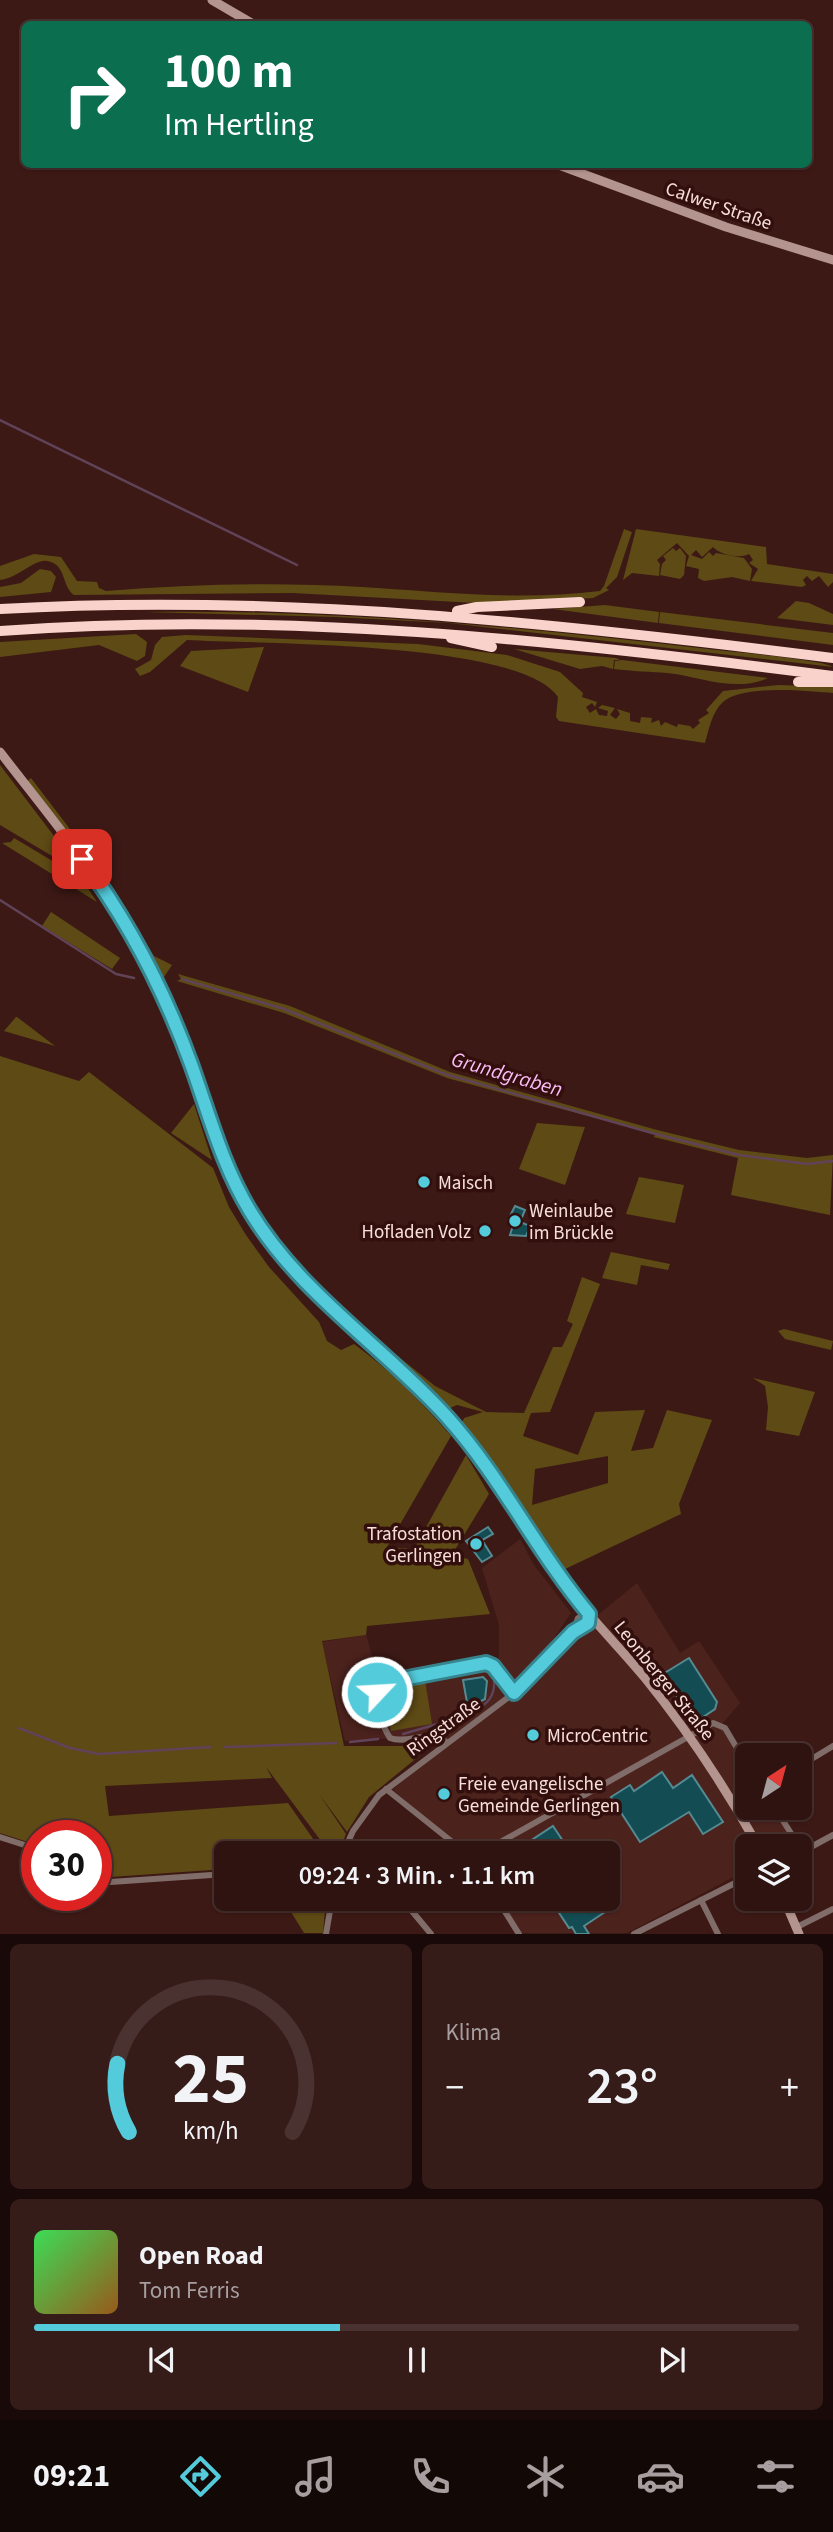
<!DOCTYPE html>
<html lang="de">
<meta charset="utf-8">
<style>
:root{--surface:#2e1310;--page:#361c19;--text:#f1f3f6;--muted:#a79e9f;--line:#493230;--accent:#53cbdb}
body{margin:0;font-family:"Source Sans 3",sans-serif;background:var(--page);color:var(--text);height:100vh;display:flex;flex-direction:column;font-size:26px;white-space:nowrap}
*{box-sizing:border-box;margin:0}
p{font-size:23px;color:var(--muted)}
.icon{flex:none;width:38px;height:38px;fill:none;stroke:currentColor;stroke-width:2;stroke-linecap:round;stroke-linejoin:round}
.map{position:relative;height:1934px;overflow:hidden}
.details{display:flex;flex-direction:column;gap:10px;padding:10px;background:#190a09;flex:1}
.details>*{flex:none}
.banner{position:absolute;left:21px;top:21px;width:791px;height:147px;border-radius:10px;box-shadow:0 2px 5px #0004,0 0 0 2px var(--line);background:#0b6e4f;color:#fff;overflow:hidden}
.needle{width:46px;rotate:36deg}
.buttons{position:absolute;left:735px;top:1743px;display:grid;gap:14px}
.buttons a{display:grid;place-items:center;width:77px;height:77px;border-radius:10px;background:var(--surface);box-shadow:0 2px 5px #0004,0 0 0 2px var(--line);font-size:35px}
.speed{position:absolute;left:21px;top:1820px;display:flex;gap:14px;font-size:35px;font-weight:700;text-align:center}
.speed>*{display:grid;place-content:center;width:91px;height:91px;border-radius:50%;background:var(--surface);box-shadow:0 2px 5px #0004,0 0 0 2px var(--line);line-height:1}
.speed .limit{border:10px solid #d22;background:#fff;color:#111}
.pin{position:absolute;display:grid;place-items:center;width:60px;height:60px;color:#fff;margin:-30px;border-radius:14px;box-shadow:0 4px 10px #0006}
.me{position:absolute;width:77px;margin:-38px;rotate:65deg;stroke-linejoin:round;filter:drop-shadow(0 0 5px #0008)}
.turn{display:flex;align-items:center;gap:24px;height:147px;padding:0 28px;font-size:32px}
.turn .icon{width:91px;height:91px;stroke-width:2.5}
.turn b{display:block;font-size:49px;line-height:60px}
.big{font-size:52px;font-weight:600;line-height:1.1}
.details .tile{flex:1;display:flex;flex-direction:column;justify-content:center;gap:10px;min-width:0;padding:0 24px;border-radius:10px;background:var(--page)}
.details .dial{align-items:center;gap:0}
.dial svg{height:182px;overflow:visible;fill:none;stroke:var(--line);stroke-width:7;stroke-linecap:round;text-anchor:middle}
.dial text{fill:var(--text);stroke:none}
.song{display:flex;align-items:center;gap:21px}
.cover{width:84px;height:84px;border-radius:10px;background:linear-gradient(135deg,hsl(130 70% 55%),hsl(30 70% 35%))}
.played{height:7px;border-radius:4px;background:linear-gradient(90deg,var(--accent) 40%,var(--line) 40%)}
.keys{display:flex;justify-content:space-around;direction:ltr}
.heat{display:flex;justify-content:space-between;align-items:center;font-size:38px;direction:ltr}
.details .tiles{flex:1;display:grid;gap:10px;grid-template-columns:1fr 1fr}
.tile:last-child{grid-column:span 2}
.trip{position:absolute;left:214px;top:1841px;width:406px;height:70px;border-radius:10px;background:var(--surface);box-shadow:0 2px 5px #0004,0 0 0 2px var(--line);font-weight:600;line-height:70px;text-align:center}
.tabs{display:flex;height:112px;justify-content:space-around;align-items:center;background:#120806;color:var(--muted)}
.tabs .icon{width:49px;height:49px}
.tabs .active{color:var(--accent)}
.tabs b{font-size:32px;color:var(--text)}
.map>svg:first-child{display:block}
.built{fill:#4c221d}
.green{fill:#5e4a14;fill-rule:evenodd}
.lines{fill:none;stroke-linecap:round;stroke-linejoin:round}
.stream{stroke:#604358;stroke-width:2.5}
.building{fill:#144c53;stroke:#558a92;stroke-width:2}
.street{stroke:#806c69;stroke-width:6}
.secondary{stroke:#b4948f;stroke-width:9}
.highway{stroke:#fad2cc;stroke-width:10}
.route-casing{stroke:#36848e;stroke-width:18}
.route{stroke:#53cbdb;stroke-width:12}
.poi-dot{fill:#53cbdb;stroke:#320f0c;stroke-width:2.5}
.labels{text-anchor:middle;stroke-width:7;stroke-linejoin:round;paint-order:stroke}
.street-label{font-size:19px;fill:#f7deda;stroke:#320f0c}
.poi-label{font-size:19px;fill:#f7deda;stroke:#320f0c;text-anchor:start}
.water-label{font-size:21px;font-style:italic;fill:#fbbcf8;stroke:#320f0c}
</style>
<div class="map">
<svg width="833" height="1934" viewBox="0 0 833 1934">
<rect width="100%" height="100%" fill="#3d1915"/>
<g class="built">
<path d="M520 1539 534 1565 571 1613 548 1647 516 1682 499 1660V1625L482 1568Z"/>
<path d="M637 1583 680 1653 699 1641 740 1703 722 1724 747 1765V1808H773L796 1845 747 1846V1870L627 1933H521L498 1899H607V1853H466L393 1790 445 1742 432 1736 345 1741 322 1642 366 1635 378 1676 492 1658 497 1678 515 1700 588 1623Z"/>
</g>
<g class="green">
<path d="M624 529 632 532 617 577 606 588 609 590 593 598 494 604 293 593 74 595C61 586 67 564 47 561 34 559 17 579 0 580V566L34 554 61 557 77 581 97 582 99 588 106 591C190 584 278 582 362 587 442 592 520 601 600 591L604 586Z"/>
<path d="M636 529 766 547 767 564 833 574V582L828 587 819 576 812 581 807 576 803 580 806 585 802 587 751 581 758 569 749 563 753 560 749 554C740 559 720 555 713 547L702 557 696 550 691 555 702 559 709 552 713 556 716 553 744 558 752 569 750 581 732 577 704 581 698 578 699 569 686 566 689 556 677 543 657 560 660 564 659 576 632 573 623 580Z"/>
<path d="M673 548 676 551 680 548 686 556 684 575 680 579 660 575 662 564 666 560 663 556Z"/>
<path d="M40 569 51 571 56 577 51 592 0 597V587L21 583Z"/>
<path d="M796 601 809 603 833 614V625L777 618Z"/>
<path d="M605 605 659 612 658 623 553 609Z"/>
<path d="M145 612C334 609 521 627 708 649 731 652 820 659 833 667L449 623 336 617Z"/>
<path d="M660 612 833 633V645L659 623Z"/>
<path d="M136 634 147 642 145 656 137 661 99 645 0 657V642Z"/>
<path d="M186 635 418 644 507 655 560 672 583 693 582 697 597 702 595 707 592 703 586 707 590 713 596 709 599 715 607 716 608 711 598 708 602 705 615 708 610 715 616 719 620 714 617 709 630 713V721L640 723 641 717 652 718 651 723 659 720 661 726 665 722 677 727 678 724 690 726 693 729 700 723 698 720 709 713 706 710 723 691 778 685 833 687V693C808 691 742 684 723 702 712 712 709 729 705 743L559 721 556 717 558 697C522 641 256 644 187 640L150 672 140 676 135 669 151 660 155 645 162 637Z"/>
<path d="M264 647 248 692 180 666 191 651Z"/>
<path d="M514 649 616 658 620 660H614L613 669 602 666 580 669Z"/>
<path d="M622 660 768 678C735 693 698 676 667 673 653 672 631 671 614 669L615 661Z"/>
<path d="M0 765 76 865 74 869 0 825Z"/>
<path d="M31 778 92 858 154 956 172 965 164 977 158 975 26 782Z"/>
<path d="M14 838 81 878 97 902 2 843 11 842Z"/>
<path d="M51 912 120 958 112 969 42 926Z"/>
<path d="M178 974 290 1006 450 1072 657 1130 739 1150 807 1158 833 1155 830 1215 731 1195 738 1158 654 1137 655 1134 447 1078 284 1013 177 981 181 979Z"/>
<path d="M16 1017H17L55 1046 4 1031Z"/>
<path d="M0 1056 79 1081 89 1072 213 1168 229 1207 246 1235 269 1267 319 1322 327 1341 341 1350 354 1344C391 1371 421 1401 451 1436L387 1547 414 1549 466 1455 489 1494 453 1553 430 1551 468 1559 490 1614 367 1626 366 1635 322 1641 344 1746H407L433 1740 435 1743 369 1797 347 1832 319 1794 346 1834 338 1853H330L266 1767 272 1778 105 1786 109 1816 288 1803 323 1853H226V1869L96 1878V1836H37V1845L0 1833Z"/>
<path d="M194 1104 212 1160 171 1133Z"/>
<path d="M537 1123 585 1127 565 1185 519 1169Z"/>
<path d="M639 1177 684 1185 675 1223 626 1214Z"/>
<path d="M611 1252 670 1264 668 1270 641 1265 637 1285 602 1278Z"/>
<path d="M582 1277 600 1284 550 1412 531 1413 523 1436 578 1455 595 1412 645 1410 631 1451 653 1448 667 1410 712 1420 679 1504 681 1514 563 1570 518 1501 461 1425 464 1418 483 1412 457 1405 448 1409 394 1353 435 1386 486 1412 524 1413 553 1347H562L573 1324 567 1321ZM608 1456V1483L532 1505 535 1469Z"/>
<path d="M784 1329 833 1341 831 1350 785 1339 778 1331Z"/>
<path d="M753 1378 815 1392 799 1436 766 1430 768 1407 765 1386Z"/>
<path d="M425 1680 432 1724 391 1731 383 1696 385 1686Z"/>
<path d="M283 1899H326L323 1933H304Z"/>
</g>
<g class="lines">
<g class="stream">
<path d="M0 420 297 565"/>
<path d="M0 900 116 974 134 978"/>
<path d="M182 979 284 1009 445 1074 652 1133 739 1155 807 1164 833 1161"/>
<path d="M472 1713C487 1704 496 1697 494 1678"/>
<path d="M19 1728 70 1748 99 1754 210 1747"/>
<path d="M403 1734 465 1716"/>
<path d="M350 1742 378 1739"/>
<path d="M225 1747 336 1743"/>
</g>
</g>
<g class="building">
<path d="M515 1206 525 1210 520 1222 530 1226 526 1236 510 1235 514 1222 508 1220Z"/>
<path d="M488 1527 493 1534 482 1540 492 1556 482 1562 466 1541Z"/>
<path d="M689 1658 717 1702 715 1709 697 1721 694 1716 690 1717 663 1674Z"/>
<path d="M483 1677 487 1681 485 1699 468 1708 463 1680Z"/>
<path d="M662 1772 673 1788 692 1775 723 1822 703 1834 689 1812 640 1842 611 1797 630 1785 634 1791Z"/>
<path d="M553 1826 571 1853H529L524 1845Z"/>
<path d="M550 1899H609L614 1906 584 1926 589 1934H576L572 1927 569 1928Z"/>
</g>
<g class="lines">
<g class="street">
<path d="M573 1632 578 1618 589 1614"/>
<path d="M446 1742C431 1728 408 1745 390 1738 382 1726 374 1701 379 1687L486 1663 493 1666 514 1693"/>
<path d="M800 1766 833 1746"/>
<path d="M386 1789 466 1853"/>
<path d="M775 1808 799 1846"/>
<path d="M0 1837 37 1849"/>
<path d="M343 1853 353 1831 379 1795 514 1693 573 1632 588 1623 589 1614"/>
<path d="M481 1853 713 1723 725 1728 747 1765"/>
<path d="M800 1853 833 1835"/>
<path d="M96 1883 226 1874"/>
<path d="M402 1899 431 1934"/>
<path d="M497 1899 519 1934"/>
<path d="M701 1900 718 1934"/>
<path d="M797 1927 833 1909"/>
<path d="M326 1934 332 1899"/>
<path d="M634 1934 747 1877"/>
</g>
<g class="secondary">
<path d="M212 0 253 24"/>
<path d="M556 164 726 227 833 260"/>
<path d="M0 752C57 826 120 899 159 986 196 1067 213 1159 265 1234 315 1307 393 1353 450 1420 495 1473 528 1536 570 1591 594 1622 621 1649 645 1678 688 1731 725 1787 758 1846"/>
<path d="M784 1899 799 1934"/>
</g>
<g class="highway">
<path d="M0 609C280 593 556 623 833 658"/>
<path d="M457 611 477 607 580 602"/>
<path d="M0 631C280 610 556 640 833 676"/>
<path d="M451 638 492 647"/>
<path d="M798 682H833"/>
</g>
</g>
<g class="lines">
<defs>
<path id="route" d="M82 859C129 922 164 990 191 1064 209 1114 222 1165 250 1211 300 1294 383 1346 447 1417 501 1477 537 1552 589 1614L588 1623 573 1632 514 1693 493 1666 486 1663 387 1682 379 1687 377 1692"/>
</defs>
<use href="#route" class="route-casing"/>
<use href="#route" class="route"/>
</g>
<g class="poi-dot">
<circle cx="424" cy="1182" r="7"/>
<circle cx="515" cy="1221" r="7"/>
<circle cx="485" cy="1231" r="7"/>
<circle cx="476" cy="1544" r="7"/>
<circle cx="533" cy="1735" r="7"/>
<circle cx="444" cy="1794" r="7"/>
</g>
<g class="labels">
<g class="street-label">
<text transform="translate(719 205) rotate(19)" y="7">Calwer Straße</text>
<text transform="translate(665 1680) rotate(51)" y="7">Leonberger Straße</text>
<text transform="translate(443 1726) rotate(-36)" y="7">Ringstraße</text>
</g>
<g class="poi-label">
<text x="438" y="1189">Maisch</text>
<text x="529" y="1217">Weinlaube<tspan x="529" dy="22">im Brückle</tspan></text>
<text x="471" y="1238" text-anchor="end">Hofladen Volz</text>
<text x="462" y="1540" text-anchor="end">Trafostation<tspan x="462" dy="22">Gerlingen</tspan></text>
<text x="547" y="1742">MicroCentric</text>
<text x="458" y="1790">Freie evangelische<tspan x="458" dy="22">Gemeinde Gerlingen</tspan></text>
</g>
<g class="water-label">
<text transform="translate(507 1074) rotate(16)" y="7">Grundgraben</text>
</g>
</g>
</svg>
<div class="buttons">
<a><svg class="needle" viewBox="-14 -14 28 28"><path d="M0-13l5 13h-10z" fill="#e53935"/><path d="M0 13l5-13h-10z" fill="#a79e9f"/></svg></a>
<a><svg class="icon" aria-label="layers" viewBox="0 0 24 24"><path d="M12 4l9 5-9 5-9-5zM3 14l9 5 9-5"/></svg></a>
</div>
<div class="speed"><div class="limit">30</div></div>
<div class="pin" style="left:82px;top:859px;background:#d93025"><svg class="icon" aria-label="arrive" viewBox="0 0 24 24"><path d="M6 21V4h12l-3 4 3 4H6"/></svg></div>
<svg class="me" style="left:377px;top:1692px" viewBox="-20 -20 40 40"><circle r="17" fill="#53cbdb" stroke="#fff" stroke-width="3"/><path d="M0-11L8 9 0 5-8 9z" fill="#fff"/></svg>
<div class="trip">09:24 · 3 Min. · 1.1 km</div>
<div class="banner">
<div class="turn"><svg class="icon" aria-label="right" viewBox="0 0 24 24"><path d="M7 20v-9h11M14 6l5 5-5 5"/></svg><div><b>100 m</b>Im Hertling</div></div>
</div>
</div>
<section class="details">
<div class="tiles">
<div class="tile dial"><svg viewBox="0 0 100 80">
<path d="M14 69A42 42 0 1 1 86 69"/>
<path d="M14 69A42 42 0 0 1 9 39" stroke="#53cbdb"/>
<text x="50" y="56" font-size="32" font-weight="700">25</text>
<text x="50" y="72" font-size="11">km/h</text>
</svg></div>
<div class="tile"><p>Klima</p>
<div class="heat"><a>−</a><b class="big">23°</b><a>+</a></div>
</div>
<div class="tile">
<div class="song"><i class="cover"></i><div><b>Open Road</b><p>Tom Ferris</p></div></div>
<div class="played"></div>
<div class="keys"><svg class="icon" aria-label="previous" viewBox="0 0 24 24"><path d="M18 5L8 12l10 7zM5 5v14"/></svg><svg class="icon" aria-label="pause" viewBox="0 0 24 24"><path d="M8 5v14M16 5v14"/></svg><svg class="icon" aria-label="next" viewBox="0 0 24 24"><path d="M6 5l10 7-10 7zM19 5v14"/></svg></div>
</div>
</div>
</section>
<nav class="tabs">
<b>09:21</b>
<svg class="icon active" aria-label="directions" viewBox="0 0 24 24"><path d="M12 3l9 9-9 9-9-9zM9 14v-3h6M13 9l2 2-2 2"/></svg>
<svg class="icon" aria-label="music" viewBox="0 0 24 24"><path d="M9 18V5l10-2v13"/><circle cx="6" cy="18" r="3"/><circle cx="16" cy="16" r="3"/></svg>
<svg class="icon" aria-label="phone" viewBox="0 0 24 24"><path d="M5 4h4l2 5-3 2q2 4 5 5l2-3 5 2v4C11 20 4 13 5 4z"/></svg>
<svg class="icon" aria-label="climate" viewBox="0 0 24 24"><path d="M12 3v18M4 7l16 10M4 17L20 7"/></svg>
<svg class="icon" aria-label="car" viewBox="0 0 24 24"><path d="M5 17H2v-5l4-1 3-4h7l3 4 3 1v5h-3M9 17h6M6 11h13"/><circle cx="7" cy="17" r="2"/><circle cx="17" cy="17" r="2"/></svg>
<svg class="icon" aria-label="filters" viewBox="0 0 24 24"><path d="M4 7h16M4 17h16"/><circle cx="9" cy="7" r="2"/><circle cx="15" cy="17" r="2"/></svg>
</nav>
